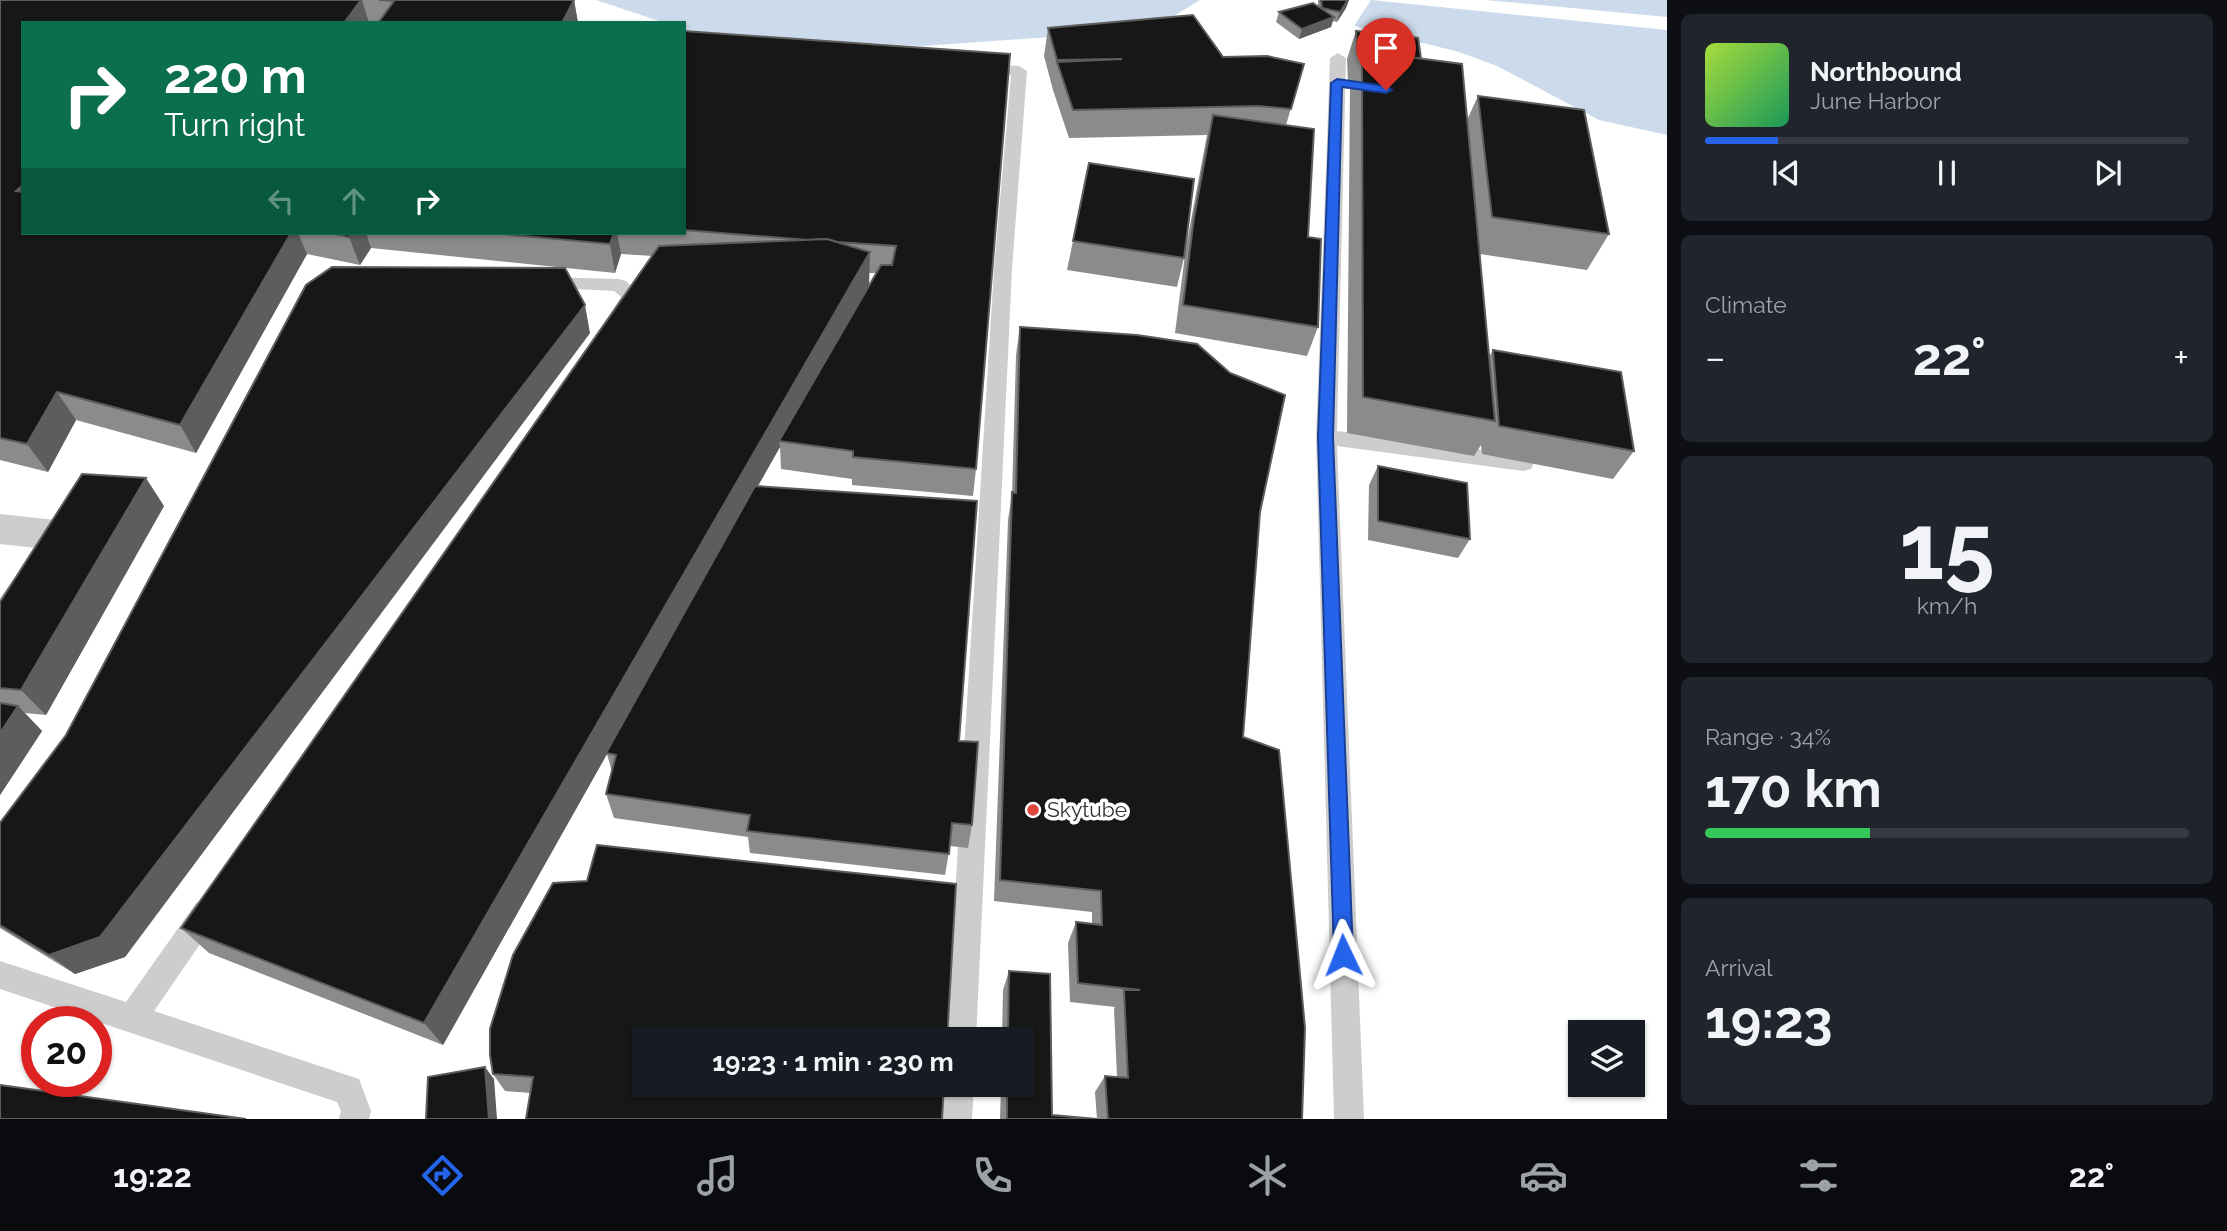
<!DOCTYPE html>
<meta charset="utf-8">
<style>
:root{--surface:#171b24;--page:#20242c;--text:#f1f3f6;--muted:#9ea1a6;--line:#363941;--accent:#2563eb}
body{margin:0;font-family:Raleway,sans-serif;background:var(--page);color:var(--text);height:100vh;display:flex;flex-direction:column;font-size:26px;white-space:nowrap}
*{box-sizing:border-box;margin:0}
p{font-size:23px;color:var(--muted)}
.icon{flex:none;width:38px;height:38px;fill:none;stroke:currentColor;stroke-width:2;stroke-linecap:round;stroke-linejoin:round}
.map{position:relative;flex:1;overflow:hidden}
.details{display:flex;flex-direction:column;gap:14px;padding:14px;background:#0d0f14;width:560px}
.details>*{flex:none}
.top-card{position:absolute;left:21px;top:21px;width:665px;height:214px;border-radius:0px;box-shadow:0 2px 5px #0004;background:#0b6e4f;color:#fff;overflow:hidden}
.buttons{position:absolute;left:1568px;top:1020px;display:grid;gap:14px}
.buttons a{display:grid;place-items:center;width:77px;height:77px;border-radius:0px;background:var(--surface);box-shadow:0 2px 5px #0004;font-size:35px}
.speed{position:absolute;left:21px;top:1006px;display:flex;gap:14px;font-size:35px;font-weight:700;text-align:center}
.speed>*{display:grid;place-content:center;width:91px;height:91px;border-radius:50%;background:var(--surface);box-shadow:0 2px 5px #0004;line-height:1}
.speed .limit{border:10px solid #d22;background:#fff;color:#111}
.pin{position:absolute;display:grid;place-items:center;width:60px;height:60px;color:#fff;margin:-72px -30px;border-radius:50% 50% 50% 0;rotate:-45deg;box-shadow:0 0 7px #0007}
.pin .icon{rotate:45deg}
.me{position:absolute;width:77px;margin:-38px;rotate:358deg;stroke-linejoin:round;filter:drop-shadow(0 0 5px #0008)}
.turn{display:flex;align-items:center;gap:24px;height:147px;padding:0 28px;font-size:32px}
.turn .icon{width:91px;height:91px;stroke-width:2.5}
.turn b{display:block;font-size:49px;line-height:60px}
.lanes{display:flex;align-items:center;height:66px;padding:0 28px;background:#0003;justify-content:center;gap:35px;direction:ltr}
.lanes .off{opacity:.35}
.big{font-size:52px;font-weight:700;line-height:1.1}
.details .widget{flex:1;display:flex;flex-direction:column;justify-content:center;gap:10px;min-width:0;padding:0 24px;border-radius:10px;background:var(--page)}
.details .dial{align-items:center;gap:0}
.dial b{font-size:91px;line-height:1}
.song{display:flex;align-items:center;gap:21px}
.cover{width:84px;height:84px;border-radius:10px;background:linear-gradient(135deg,hsl(80 70% 55%),hsl(150 70% 35%))}
.played{height:7px;border-radius:4px;background:linear-gradient(90deg,var(--accent) 15%,var(--line) 15%)}
.keys{display:flex;justify-content:space-around;direction:ltr}
.heat{display:flex;justify-content:space-between;align-items:center;font-size:38px;direction:ltr}
.charge{height:10px;border-radius:5px;background:linear-gradient(90deg,#34c759 34%,var(--line) 0)}
.trip{position:absolute;left:632px;top:1027px;width:402px;height:70px;border-radius:0px;background:var(--surface);box-shadow:0 2px 5px #0004;font-weight:700;line-height:70px;text-align:center}
.tab-bar{display:flex;height:112px;justify-content:space-around;align-items:center;background:#090b0e;color:var(--muted)}
.tab-bar .icon{width:49px;height:49px}
.tab-bar .current{color:var(--accent)}
.tab-bar b{font-size:32px;color:var(--text)}
main{display:flex;flex:1;min-height:0}
.map>svg:first-child{display:block}
.water{fill:#ccdbeb}
.lines{fill:none;stroke-linecap:round;stroke-linejoin:round}
.river{fill:#ccdbeb;fill-rule:evenodd}
.service{fill:#cdcdcd;fill-rule:evenodd}
.minor{fill:#cdcdcd;fill-rule:evenodd}
.wall{fill:#8b8b8b;fill-rule:evenodd}
.shaded-wall{fill:#5d5d5d}
.building{fill:#171717;stroke:#5d5d5d;stroke-width:2}
.route{fill:#2563eb;stroke:#184099;stroke-width:2}
.poi-dot{fill:#df453b;stroke:#fff;stroke-width:2.5}
.labels{text-anchor:middle;stroke-width:7;stroke-linejoin:round;paint-order:stroke}
.poi-label{font-size:21px;fill:#303030;stroke:#fff;text-anchor:start}
</style>
<main>
<div class="map">
<svg width="1667" height="1119" viewBox="0 0 1667 1119">
<rect width="100%" height="100%" fill="#fff"/>
<g class="water">
<path d="M596 0H730L920 19 1095 6 1110 0H1200L1151 30 922 46 697 33 684 29V23H665Z"/>
<path d="M1371 0 1667 30V135L1599 120 1497 66 1459 52 1354 26Z"/>
<path d="M1486 0H1667V17Z"/>
</g>
<g class="lines">
<path class="river" d="M689 0H1110L1103 10C1072 18 1040 20 1009 23 909 32 793 34 696 10Z"/>
<g class="service">
<path d="M1338 53 1346 58 1337 431 1523 455 1531 457 1534 463 1531 469 1523 471 1337 446 1364 1119H1334L1316 437 1330 58Z"/>
<path d="M978 63 1019 66 1027 71 1012 269 976 1040H946L994 269 1011 75 972 71 970 68Z"/>
<path d="M543 277 619 279 626 281 640 296 626 322H612L609 317 621 297 614 291 536 287 534 283 536 279Z"/>
<path d="M206 899 216 903 220 912 216 921 154 1011 359 1079 371 1111 369 1119H339L341 1111 337 1102 0 989V961L126 1002 196 903Z"/>
<path d="M944 1085H974L972 1119H942Z"/>
</g>
<path class="minor" d="M0 514 65 521 78 526 84 536 14 641 0 646V598L36 548 0 544Z"/>
</g>
<g class="wall">
<path d="M0 0H574L578 23H23V233H684V31L1010 54 976 469 973 496 852 485V479L781 469 780 447 757 486 959 741 972 825 968 848 950 846 945 875 750 853 748 837 614 818 606 794 612 772 607 754 443 1045 209 953 181 928 251 829 653 256 621 254 615 273 371 248 360 265 307 254 196 453 76 420 48 472 0 460ZM869 273H876L869 285Z"/>
<path d="M1318 0H1349L1346 8 1337 22 1333 21 1331 27 1299 39 1276 22 1279 12 1318 6Z"/>
<path d="M1048 28 1223 57 1304 64 1286 125 1308 237 1318 327 1307 356 1175 333 1186 247 1207 135 1069 138 1053 90 1044 56Z"/>
<path d="M1356 31 1421 59 1467 120 1478 96 1609 234 1587 270 1480 254 1489 357 1493 350 1634 451 1613 479 1482 454 1481 445 1474 456 1347 433 1350 86 1351 83H1348L1347 59Z"/>
<path d="M1073 241 1184 258 1177 287 1067 270Z"/>
<path d="M1020 327 1260 512 1243 737 1302 1119H1097L1095 1092 1105 1076 1117 1077 1114 1009 1115 1007 1070 1002 1068 943 1076 922 1092 924V912L994 901 1008 520 1012 494 1016 355Z"/>
<path d="M590 333 125 957 75 974 0 928V823Z"/>
<path d="M1378 466 1470 539 1458 558 1368 540 1369 485Z"/>
<path d="M164 506 46 715 25 713 42 731 0 795V602Z"/>
<path d="M587 881 531 1093 505 1091 493 1074Z"/>
<path d="M1009 971 1052 1115 1096 1119H1000L1001 1085H1022V1040H1002L1003 990Z"/>
</g>
<g class="shaded-wall">
<path d="M361 0H362L369 23H344Z"/>
<path d="M574 0 578 23H562Z"/>
<path d="M1349 0 1346 8 1337 22 1340 12Z"/>
<path d="M1334 17 1331 27 1299 39 1302 29Z"/>
<path d="M23 185V202L16 191Z"/>
<path d="M291 233H298L307 254 196 453 180 425Z"/>
<path d="M352 233H366L371 248 360 265 349 237Z"/>
<path d="M614 233H617L621 254 615 273 610 244Z"/>
<path d="M870 252 869 288 779 441 780 447 443 1045 424 1023Z"/>
<path d="M585 305 590 333 125 957 75 974 49 955Z"/>
<path d="M57 392 76 420 48 472 27 444Z"/>
<path d="M146 478 164 506 46 715 21 690Z"/>
<path d="M18 706 42 731 0 795V733Z"/>
<path d="M485 1067 494 1079 497 1119H489Z"/>
</g>
<g class="building">
<path d="M0 0H361L344 23H23V185L16 191 23 192V233H291L180 425 57 392 27 444 0 438Z"/>
<path d="M379 0H574L562 23H378L394 1Z"/>
<path d="M1321 0H1348L1340 12 1322 8Z"/>
<path d="M1313 3 1334 17 1302 29 1279 12Z"/>
<path d="M1193 15 1223 57 1267 56 1304 64 1291 109 1258 106 1073 110 1057 62 1122 59 1057 60 1048 28Z"/>
<path d="M684 31 1010 54 976 469 853 457V451L779 441 881 265H892L896 246 837 242 827 239 808 240 684 230Z"/>
<path d="M1356 31 1418 38 1421 59 1362 51 1361 55H1358Z"/>
<path d="M1362 51 1462 64 1495 421 1363 397Z"/>
<path d="M1478 96 1584 110 1609 234 1492 217Z"/>
<path d="M1213 115 1314 129 1308 237 1321 239 1318 327 1183 305 1194 218Z"/>
<path d="M1089 163 1194 179 1184 258 1073 241Z"/>
<path d="M330 233H352L349 237Z"/>
<path d="M493 233H614L610 244Z"/>
<path d="M827 239 870 252 424 1023 181 928 251 829 659 246Z"/>
<path d="M332 267 565 268 585 305 100 937 49 955 0 925V823L66 735 306 285Z"/>
<path d="M1020 327 1137 335 1197 344 1230 373 1285 395 1260 512 1243 737 1279 750 1305 1028 1302 1119H1108L1105 1076 1128 1078 1124 990H1140L1078 983 1076 922 1102 925 1101 891 1000 880 1012 492 1016 493Z"/>
<path d="M1493 350 1621 372 1634 451 1499 426Z"/>
<path d="M1378 466 1467 483 1470 539 1378 521Z"/>
<path d="M82 474 146 478 21 690 0 688V602Z"/>
<path d="M755 486 977 501 959 741 978 742 972 825 952 823 949 854 747 831 750 815 606 794 616 755 606 753Z"/>
<path d="M0 703 18 706 0 733Z"/>
<path d="M597 845 956 884 947 1040H644V1085H944L942 1119H526L533 1077 493 1074 490 1055V1029L513 955 553 883 587 881Z"/>
<path d="M1009 971 1050 974 1052 1115 1097 1119H1007V1085H1022V1040H1008Z"/>
<path d="M485 1067 489 1119H426L428 1077Z"/>
<path d="M0 1085 246 1119H0Z"/>
</g>
<path class="route" d="M1337 79 1386 86 1392 90 1386 93 1342 87 1333 437 1353 955 1351 962 1343 965 1336 962 1334 955 1318 437 1331 83Z"/>
<circle class="poi-dot" cx="1033" cy="810" r="7"/>
<g class="labels">
<g class="poi-label">
<text x="1047" y="817">Skytube</text>
</g>
</g>
</svg>
<div class="buttons">
<a><svg class="icon" aria-label="layers" viewBox="0 0 24 24"><path d="M12 4l9 5-9 5-9-5zM3 14l9 5 9-5"/></svg></a>
</div>
<div class="speed"><div class="limit">20</div></div>
<div class="pin" style="left:1386px;top:90px;background:#d93025"><svg class="icon" aria-label="arrive" viewBox="0 0 24 24"><path d="M6 21V4h12l-3 4 3 4H6"/></svg></div>
<svg class="me" style="left:1343px;top:955px" viewBox="-20 -20 40 40"><path d="M0-17L14 15 0 8-14 15z" fill="#2563eb" stroke="#fff" stroke-width="4"/></svg>
<div class="trip">19:23 · 1 min · 230 m</div>
<div class="top-card">
<div class="turn"><svg class="icon" aria-label="right" viewBox="0 0 24 24"><path d="M7 20v-9h11M14 6l5 5-5 5"/></svg><div><b>220 m</b>Turn right</div></div>
<div class="lanes"><svg class="icon off" aria-label="left" viewBox="0 0 24 24"><path d="M17 20v-9H6M10 6l-5 5 5 5"/></svg><svg class="icon off" aria-label="ahead" viewBox="0 0 24 24"><path d="M12 20V5M6 11l6-6 6 6"/></svg><svg class="icon" aria-label="right" viewBox="0 0 24 24"><path d="M7 20v-9h11M14 6l5 5-5 5"/></svg></div>
</div>
</div>
<section class="details">
<div class="widget">
<div class="song"><i class="cover"></i><div><b>Northbound</b><p>June Harbor</p></div></div>
<div class="played"></div>
<div class="keys"><svg class="icon" aria-label="previous" viewBox="0 0 24 24"><path d="M18 5L8 12l10 7zM5 5v14"/></svg><svg class="icon" aria-label="pause" viewBox="0 0 24 24"><path d="M8 5v14M16 5v14"/></svg><svg class="icon" aria-label="next" viewBox="0 0 24 24"><path d="M6 5l10 7-10 7zM19 5v14"/></svg></div>
</div>
<div class="widget"><p>Climate</p>
<div class="heat"><a>−</a><b class="big">22°</b><a>+</a></div>
</div>
<div class="widget dial"><b>15</b><p>km/h</p></div>
<div class="widget"><p>Range · 34%</p><b class="big">170 km</b><div class="charge"></div></div>
<div class="widget"><p>Arrival</p><b class="big">19:23</b></div>
</section>
</main>
<nav class="tab-bar">
<b>19:22</b>
<svg class="icon current" aria-label="directions" viewBox="0 0 24 24"><path d="M12 3l9 9-9 9-9-9zM9 14v-3h6M13 9l2 2-2 2"/></svg>
<svg class="icon" aria-label="music" viewBox="0 0 24 24"><path d="M9 18V5l10-2v13"/><circle cx="6" cy="18" r="3"/><circle cx="16" cy="16" r="3"/></svg>
<svg class="icon" aria-label="phone" viewBox="0 0 24 24"><path d="M5 4h4l2 5-3 2q2 4 5 5l2-3 5 2v4C11 20 4 13 5 4z"/></svg>
<svg class="icon" aria-label="climate" viewBox="0 0 24 24"><path d="M12 3v18M4 7l16 10M4 17L20 7"/></svg>
<svg class="icon" aria-label="car" viewBox="0 0 24 24"><path d="M5 17H2v-5l4-1 3-4h7l3 4 3 1v5h-3M9 17h6M6 11h13"/><circle cx="7" cy="17" r="2"/><circle cx="17" cy="17" r="2"/></svg>
<svg class="icon" aria-label="filters" viewBox="0 0 24 24"><path d="M4 7h16M4 17h16"/><circle cx="9" cy="7" r="2"/><circle cx="15" cy="17" r="2"/></svg>
<b>22°</b>
</nav>
